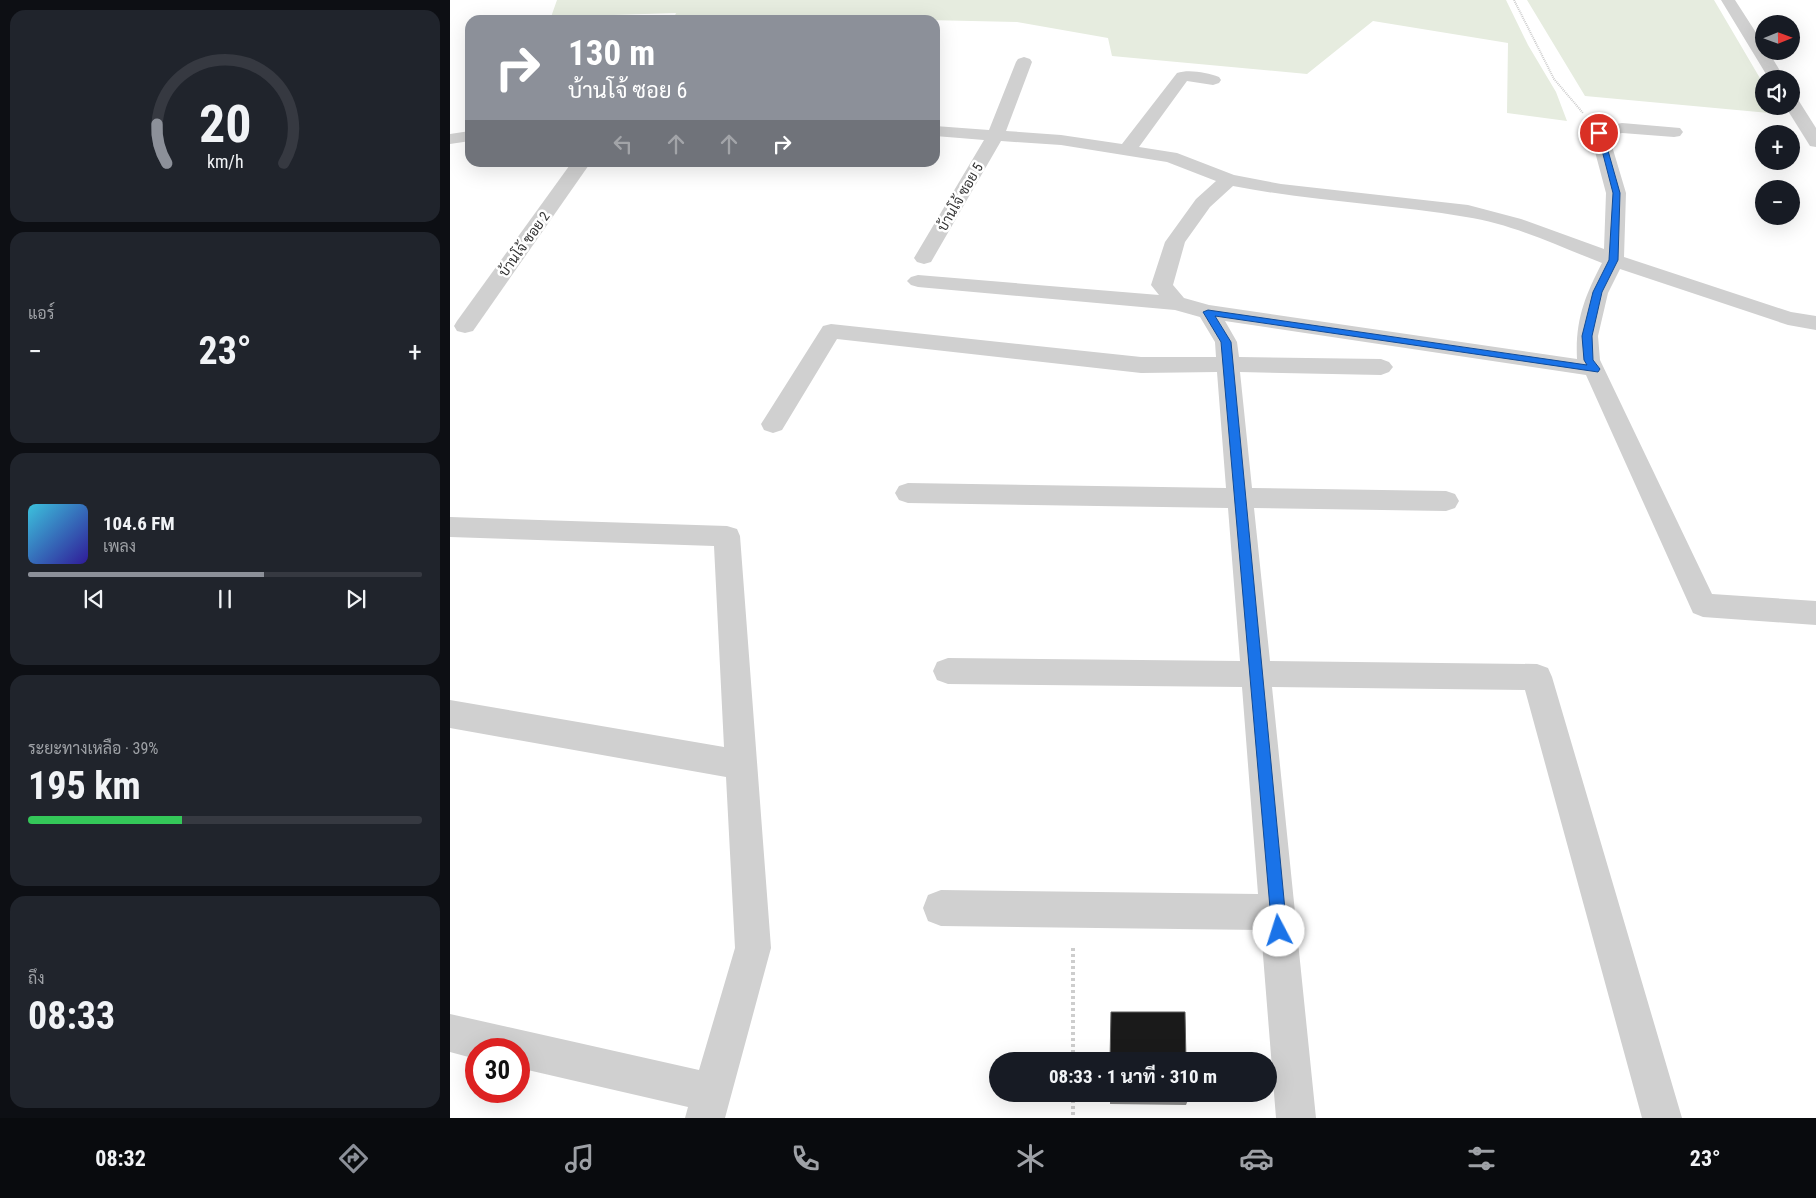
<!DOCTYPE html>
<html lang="th">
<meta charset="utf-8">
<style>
:root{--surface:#171b24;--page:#20242c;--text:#f1f3f6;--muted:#9ea1a6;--line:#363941;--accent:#8c9099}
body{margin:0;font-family:"Roboto Condensed",Sarabun,sans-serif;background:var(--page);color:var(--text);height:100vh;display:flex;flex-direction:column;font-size:19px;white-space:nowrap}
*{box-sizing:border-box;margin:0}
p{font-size:16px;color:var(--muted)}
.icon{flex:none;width:28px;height:28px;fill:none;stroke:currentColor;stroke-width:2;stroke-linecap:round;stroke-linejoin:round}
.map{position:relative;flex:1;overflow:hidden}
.details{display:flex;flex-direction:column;gap:10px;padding:10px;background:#0d0f14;width:450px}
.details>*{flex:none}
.hud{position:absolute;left:15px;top:15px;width:475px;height:152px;border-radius:15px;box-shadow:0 5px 20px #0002;background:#8c9099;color:#fff;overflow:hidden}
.needle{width:32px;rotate:89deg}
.tools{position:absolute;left:1305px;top:15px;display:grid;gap:10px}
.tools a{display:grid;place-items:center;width:45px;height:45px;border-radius:50%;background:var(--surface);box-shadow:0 5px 20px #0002;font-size:25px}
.speed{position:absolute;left:15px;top:1038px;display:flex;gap:10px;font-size:25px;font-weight:700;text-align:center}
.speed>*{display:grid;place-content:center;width:65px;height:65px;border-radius:50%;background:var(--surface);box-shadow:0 5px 20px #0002;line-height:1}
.speed .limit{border:8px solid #d22;background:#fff;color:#111}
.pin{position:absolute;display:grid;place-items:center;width:42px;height:42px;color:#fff;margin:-21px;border:2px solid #fff;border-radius:50%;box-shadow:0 1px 5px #0007}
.me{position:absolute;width:55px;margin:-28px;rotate:355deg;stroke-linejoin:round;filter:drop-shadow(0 0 4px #0008)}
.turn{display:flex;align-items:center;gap:18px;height:105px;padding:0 20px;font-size:22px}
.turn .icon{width:65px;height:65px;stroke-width:2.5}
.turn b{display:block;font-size:35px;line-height:42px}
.lanes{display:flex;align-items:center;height:48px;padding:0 20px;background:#0003;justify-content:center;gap:25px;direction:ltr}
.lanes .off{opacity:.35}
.big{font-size:38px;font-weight:700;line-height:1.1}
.details .card{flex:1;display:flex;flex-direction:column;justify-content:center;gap:8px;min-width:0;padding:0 18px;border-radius:15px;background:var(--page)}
.details .dial{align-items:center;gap:0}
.dial svg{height:130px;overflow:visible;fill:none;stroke:var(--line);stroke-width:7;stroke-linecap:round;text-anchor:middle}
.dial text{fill:var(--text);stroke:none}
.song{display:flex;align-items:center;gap:15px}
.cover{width:60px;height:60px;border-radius:8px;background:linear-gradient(135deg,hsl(190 70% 55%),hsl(250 70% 35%))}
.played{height:5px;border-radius:2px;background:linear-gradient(90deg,var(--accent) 60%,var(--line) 60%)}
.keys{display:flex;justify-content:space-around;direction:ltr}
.heat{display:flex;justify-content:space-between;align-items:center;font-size:28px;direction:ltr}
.charge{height:8px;border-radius:4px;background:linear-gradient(90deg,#34c759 39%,var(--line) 0)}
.trip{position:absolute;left:539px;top:1052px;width:288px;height:50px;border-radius:25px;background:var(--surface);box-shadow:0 5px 20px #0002;font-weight:700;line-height:50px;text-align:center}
.dock{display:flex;height:80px;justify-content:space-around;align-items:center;background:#090b0e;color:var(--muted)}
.dock .icon{width:35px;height:35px}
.dock .selected{color:var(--accent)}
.dock b{font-size:22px;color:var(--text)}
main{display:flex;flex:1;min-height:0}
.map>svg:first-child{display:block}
.green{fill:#e6ecdf}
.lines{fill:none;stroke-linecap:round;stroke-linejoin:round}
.path-far1{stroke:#cdcdcd;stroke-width:2;stroke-dasharray:1 1;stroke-linecap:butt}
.path{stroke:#cdcdcd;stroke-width:4;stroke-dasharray:3 3;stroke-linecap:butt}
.minor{fill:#d0d0d0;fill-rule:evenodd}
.wall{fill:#8c8c8c}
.building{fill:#1a1a1a;stroke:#5f5f5f}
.route{fill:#1a73e8;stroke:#114b97}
.labels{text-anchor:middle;stroke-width:5;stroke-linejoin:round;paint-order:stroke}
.far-street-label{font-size:14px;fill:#333;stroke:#fff}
</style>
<main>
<section class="details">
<div class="card dial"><svg viewBox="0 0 100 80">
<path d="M14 69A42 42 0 1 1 86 69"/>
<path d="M14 69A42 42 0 0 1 8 45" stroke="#8c9099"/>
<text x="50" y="56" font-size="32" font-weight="700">20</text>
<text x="50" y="72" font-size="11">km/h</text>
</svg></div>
<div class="card"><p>แอร์</p>
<div class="heat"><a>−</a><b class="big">23°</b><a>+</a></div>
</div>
<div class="card">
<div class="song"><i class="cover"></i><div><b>104.6 FM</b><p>เพลง</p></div></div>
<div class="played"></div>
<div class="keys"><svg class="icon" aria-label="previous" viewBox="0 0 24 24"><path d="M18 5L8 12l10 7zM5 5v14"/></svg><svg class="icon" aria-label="pause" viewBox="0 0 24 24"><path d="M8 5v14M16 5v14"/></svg><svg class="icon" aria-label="next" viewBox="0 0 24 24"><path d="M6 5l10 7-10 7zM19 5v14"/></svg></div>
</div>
<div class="card"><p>ระยะทางเหลือ · 39%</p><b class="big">195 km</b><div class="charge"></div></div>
<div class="card"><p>ถึง</p><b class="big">08:33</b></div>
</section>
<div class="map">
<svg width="1366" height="1118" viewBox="0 0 1366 1118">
<rect width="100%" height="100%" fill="#fff"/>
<g class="green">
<path d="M107 0H1056L1078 45 1106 92 1117 121 1057 113 1058 43 923 21 857 74 662 56 658 38 567 22 386 18 384 20H223L226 13 101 17Z"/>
<path d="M1077 0H1264L1314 85V106H1326L1331 114 1135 96Z"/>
</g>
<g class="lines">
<path class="path-far1" d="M1064 0 1104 79 1133 113"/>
<g class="path">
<path d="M623 948V1061"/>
<path d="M623 1094V1118"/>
</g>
<g class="minor">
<path d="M1271 0H1285L1314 45V51H1318L1335 79H1319Z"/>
<path d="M574 57 580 59 582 62 556 131 611 135 672 144 727 73C740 69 757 73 769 77L771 80 769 83 763 85 737 81 689 147 727 153 784 175 831 184 1018 205 1071 219 1154 249 1156 193 1140 133 1143 129 1172 123 1230 128 1233 132 1230 136 1224 137 1172 133 1159 136 1176 193 1174 257 1341 312 1366 316V330L1338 325 1170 269 1158 293 1148 336 1150 360 1262 594 1366 601V625L1253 617 1243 613 1136 375 775 321 787 342 789 357 931 359 939 362 943 367 939 372 931 375 790 372 802 488 996 491 1005 494 1009 501 1005 508 996 511 804 508 820 661 1087 664 1098 668 1102 677 1232 1118H1192L1075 690 822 687 866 1118H826L811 930 491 926 478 921 473 908 478 895 491 890 808 894 792 687 498 684 487 680 483 671 487 662 498 658 790 661 778 508 458 503 449 500 445 493 449 486 458 483 776 488 767 372 691 373 387 339 332 430 323 433 314 430 311 424 373 326 381 324 691 357H766L765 342 750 317 725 310 468 287 461 285 457 281 461 277 468 275 709 295 701 285 715 242 746 199 766 181 717 162 611 145 551 141 481 262 474 264 467 262 464 258 534 140 485 136V126L539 130 566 62 568 59ZM783 186C860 201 938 204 1016 217 1063 224 1108 246 1152 263 1135 296 1125 320 1127 359L759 305 734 298 723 285 735 242 760 207Z"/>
<path d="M1341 97 1347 98 1366 128V147L1360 146 1335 106H1341Z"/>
<path d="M20 131V141L0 144V134Z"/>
<path d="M122 162H141L23 331 15 333 7 331 4 326 7 321Z"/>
<path d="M0 517 277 526 287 529 290 536 321 948 275 1118H235L238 1107 69 1068V1049H26V1059L0 1052V1014L249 1070 285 948 276 777 0 728V700L274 747 264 546 0 537Z"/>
</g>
</g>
<path class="wall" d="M660 1099 738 1100 736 1105 660 1104Z"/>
<g class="building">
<path d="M661 1012H735L736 1061H660Z"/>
<path d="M660 1094H738V1100L660 1099Z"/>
</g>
<path class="route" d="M1147 131 1153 133 1170 193 1168 260 1152 292 1142 336 1143 360 1150 369 1148 372 765 316 781 342 837 931 835 936 829 938 824 936 822 931 771 342 753 312 758 310 1137 365 1134 360 1132 336 1143 292 1159 260 1163 193Z"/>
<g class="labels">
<g class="far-street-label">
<text transform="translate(510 197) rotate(-60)" y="5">บ้านโจ้ ซอย 5</text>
<text transform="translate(74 244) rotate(-54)" y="5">บ้านโจ้ ซอย 2</text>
</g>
</g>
</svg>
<div class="tools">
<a><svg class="needle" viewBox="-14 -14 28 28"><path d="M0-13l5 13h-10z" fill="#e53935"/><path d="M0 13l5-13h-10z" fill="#9ea1a6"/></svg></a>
<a><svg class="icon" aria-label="sound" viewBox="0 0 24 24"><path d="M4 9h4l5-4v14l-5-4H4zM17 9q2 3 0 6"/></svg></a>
<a>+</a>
<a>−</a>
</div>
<div class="speed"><div class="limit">30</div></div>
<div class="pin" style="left:1149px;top:133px;background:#d93025"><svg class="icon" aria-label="arrive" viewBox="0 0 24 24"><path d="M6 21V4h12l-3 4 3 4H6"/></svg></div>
<svg class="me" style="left:829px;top:931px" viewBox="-20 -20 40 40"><circle r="19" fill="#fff"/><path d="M0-13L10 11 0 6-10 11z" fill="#1a73e8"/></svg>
<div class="trip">08:33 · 1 นาที · 310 m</div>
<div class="hud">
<div class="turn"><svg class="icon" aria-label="right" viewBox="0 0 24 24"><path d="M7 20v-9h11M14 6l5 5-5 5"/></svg><div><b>130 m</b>บ้านโจ้ ซอย 6</div></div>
<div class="lanes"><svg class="icon off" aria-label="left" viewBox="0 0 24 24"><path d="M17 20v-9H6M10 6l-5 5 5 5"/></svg><svg class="icon off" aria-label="ahead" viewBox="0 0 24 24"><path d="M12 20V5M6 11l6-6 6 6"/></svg><svg class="icon off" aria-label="ahead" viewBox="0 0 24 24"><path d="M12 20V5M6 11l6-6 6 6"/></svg><svg class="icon" aria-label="right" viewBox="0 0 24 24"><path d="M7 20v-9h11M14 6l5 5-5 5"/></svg></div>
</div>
</div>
</main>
<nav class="dock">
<b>08:32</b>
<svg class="icon selected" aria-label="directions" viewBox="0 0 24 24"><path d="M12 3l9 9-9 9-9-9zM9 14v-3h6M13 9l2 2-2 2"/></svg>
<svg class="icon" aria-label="music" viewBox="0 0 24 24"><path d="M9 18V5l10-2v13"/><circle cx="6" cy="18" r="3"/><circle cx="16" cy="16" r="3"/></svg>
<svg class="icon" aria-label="phone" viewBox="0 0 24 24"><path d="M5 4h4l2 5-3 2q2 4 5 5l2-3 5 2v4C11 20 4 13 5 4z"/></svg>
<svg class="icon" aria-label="climate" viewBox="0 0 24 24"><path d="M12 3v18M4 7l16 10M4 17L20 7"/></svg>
<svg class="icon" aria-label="car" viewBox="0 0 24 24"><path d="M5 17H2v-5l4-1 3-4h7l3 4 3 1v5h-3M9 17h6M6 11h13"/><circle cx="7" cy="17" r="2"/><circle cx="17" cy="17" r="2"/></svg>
<svg class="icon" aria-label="filters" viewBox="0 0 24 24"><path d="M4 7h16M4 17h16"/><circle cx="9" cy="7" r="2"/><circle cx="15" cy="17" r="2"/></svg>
<b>23°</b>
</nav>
